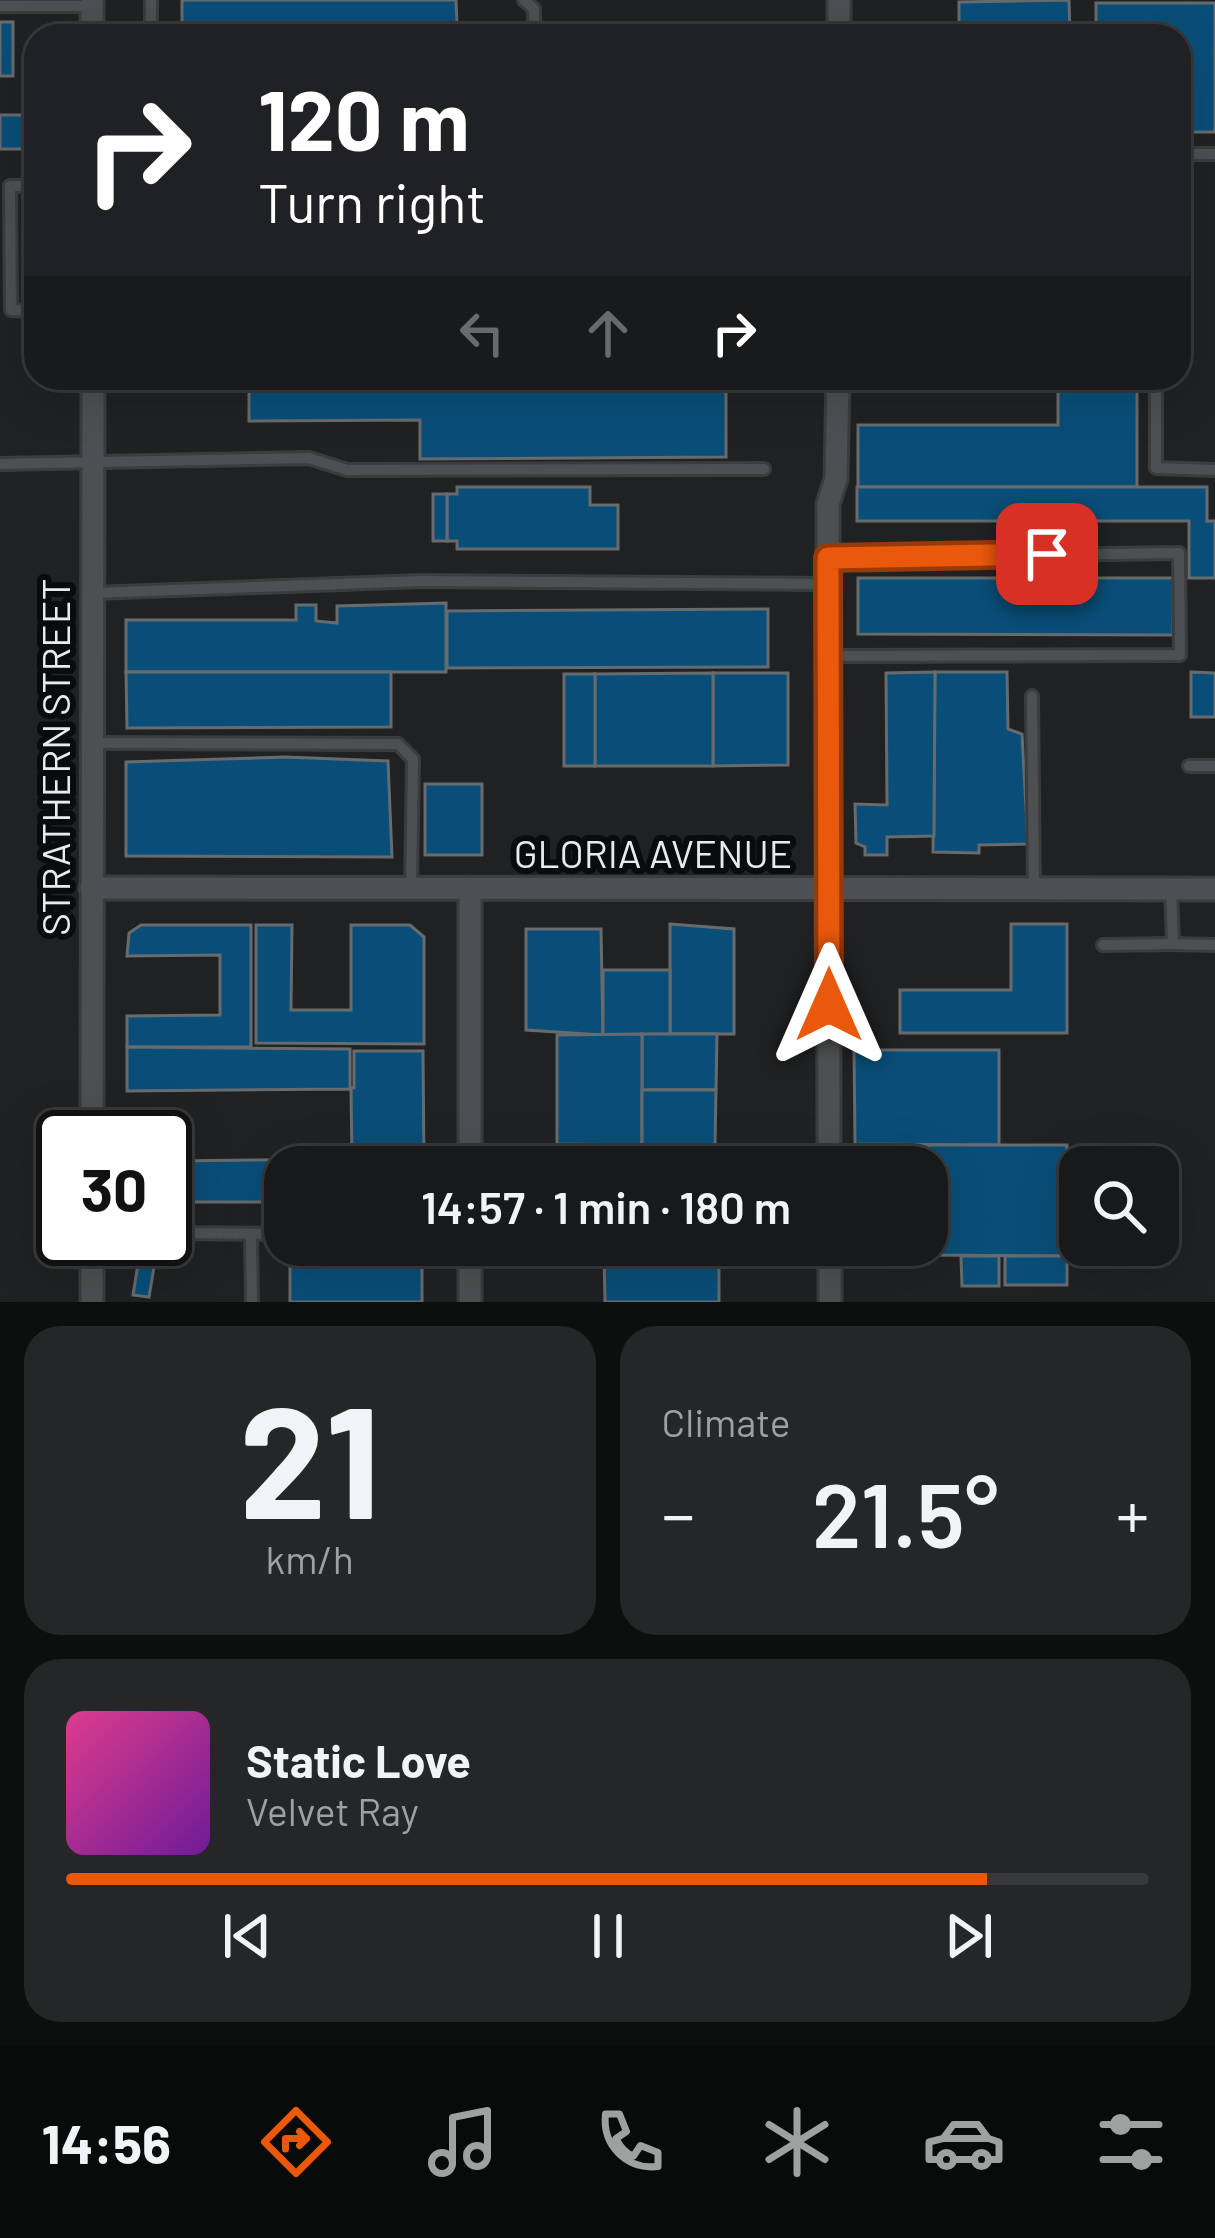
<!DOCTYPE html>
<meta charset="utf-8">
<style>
:root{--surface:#17191a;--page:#242627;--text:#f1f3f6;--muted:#9ea0a2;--line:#363839;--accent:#ea580c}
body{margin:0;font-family:Barlow,sans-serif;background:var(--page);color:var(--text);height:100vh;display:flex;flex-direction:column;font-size:45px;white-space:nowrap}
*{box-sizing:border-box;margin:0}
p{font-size:39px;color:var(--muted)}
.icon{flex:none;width:66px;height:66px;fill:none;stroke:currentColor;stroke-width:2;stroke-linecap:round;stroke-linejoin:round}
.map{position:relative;height:1302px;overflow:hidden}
.drawer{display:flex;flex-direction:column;gap:24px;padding:24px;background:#0d0e0e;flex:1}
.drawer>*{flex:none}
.top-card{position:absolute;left:24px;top:24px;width:1167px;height:366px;border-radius:36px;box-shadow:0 12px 48px #0002,0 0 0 3px var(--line);background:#202124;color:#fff;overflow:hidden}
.tools{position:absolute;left:1059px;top:1146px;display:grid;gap:24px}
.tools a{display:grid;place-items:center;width:120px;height:120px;border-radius:24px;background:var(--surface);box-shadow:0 12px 48px #0002,0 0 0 3px var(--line);font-size:60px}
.speed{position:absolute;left:36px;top:1110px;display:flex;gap:24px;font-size:60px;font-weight:700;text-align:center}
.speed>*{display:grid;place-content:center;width:156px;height:156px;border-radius:50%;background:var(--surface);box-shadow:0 12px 48px #0002,0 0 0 3px var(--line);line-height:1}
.speed .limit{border:6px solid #111;border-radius:18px;background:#fff;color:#111}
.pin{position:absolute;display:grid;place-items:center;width:102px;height:102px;color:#fff;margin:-51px;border-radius:24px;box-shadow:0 6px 18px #0006}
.me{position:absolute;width:132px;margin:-66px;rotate:0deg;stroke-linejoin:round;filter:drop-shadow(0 0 9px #0008)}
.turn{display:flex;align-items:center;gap:42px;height:252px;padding:0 36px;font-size:54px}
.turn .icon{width:156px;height:156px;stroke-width:2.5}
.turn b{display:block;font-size:84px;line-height:102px}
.lanes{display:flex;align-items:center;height:114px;padding:0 36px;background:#0003;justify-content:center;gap:60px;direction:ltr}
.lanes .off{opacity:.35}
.big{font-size:90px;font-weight:600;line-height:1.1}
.drawer .tile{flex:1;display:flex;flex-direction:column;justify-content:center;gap:18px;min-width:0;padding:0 42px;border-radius:36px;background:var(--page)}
.drawer .dial{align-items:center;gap:0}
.dial b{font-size:156px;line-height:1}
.song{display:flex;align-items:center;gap:36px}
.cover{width:144px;height:144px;border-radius:18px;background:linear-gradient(135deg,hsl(330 70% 55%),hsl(280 70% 35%))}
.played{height:12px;border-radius:6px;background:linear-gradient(90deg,var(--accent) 85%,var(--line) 85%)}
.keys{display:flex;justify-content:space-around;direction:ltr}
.heat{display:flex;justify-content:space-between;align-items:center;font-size:66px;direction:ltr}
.drawer .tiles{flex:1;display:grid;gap:24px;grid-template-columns:1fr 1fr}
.tile:last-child{grid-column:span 2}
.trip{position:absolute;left:264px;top:1146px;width:684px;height:120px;border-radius:36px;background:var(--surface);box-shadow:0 12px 48px #0002,0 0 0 3px var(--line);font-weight:600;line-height:120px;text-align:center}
.menu{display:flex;height:192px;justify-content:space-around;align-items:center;background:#090a0a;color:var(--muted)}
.menu .icon{width:84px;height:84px}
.menu .current{color:var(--accent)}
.menu b{font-size:54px;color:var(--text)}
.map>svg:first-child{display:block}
.building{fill:#094e78;stroke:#686b6d;stroke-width:3}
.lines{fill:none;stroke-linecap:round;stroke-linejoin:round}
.service-casing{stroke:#3a3c3e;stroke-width:16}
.minor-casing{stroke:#3a3c3e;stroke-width:27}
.service{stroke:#4d5052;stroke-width:10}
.minor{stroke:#4d5052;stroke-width:21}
.route-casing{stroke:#983908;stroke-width:30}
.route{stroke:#ea580c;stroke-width:21}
.labels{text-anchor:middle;stroke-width:12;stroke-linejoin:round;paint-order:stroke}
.street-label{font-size:39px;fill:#e9eaec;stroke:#0a0b0c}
</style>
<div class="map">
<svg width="1215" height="1302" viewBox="0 0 1215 1302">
<rect width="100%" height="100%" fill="#1f2123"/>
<g class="building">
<path d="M182 0H456L457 24H464V36H182Z"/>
<path d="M1069 0 1070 36H959V2Z"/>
<path d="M1096 3H1215V132H1179V36H1096Z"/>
<rect x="0" y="22" width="13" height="54"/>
<rect x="0" y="115" width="36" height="34"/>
<path d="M249 378H726V457L420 459V420L249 421Z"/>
<path d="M1058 378H1137V487H858V425H1058Z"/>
<path d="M457 487H590V505H618V549H457V541H447V494H457Z"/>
<path d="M857 487H1207V521H1215V578H1189V521H857Z"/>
<rect x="433" y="494" width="14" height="47"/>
<path d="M858 578H1173V635L858 634Z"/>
<path d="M446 603V672H126V620H296V605H316V621L337 623V606Z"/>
<path d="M768 609V667L447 668V611Z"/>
<path d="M126 672H391V727L127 728Z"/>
<path d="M935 672H1007L1008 729 1022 734 1028 844 979 845V853L933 852Z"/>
<path d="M935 672 934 836 887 837V855H865V847L856 843 855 804 887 805 886 673Z"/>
<path d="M1191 672 1215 673V717H1191Z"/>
<path d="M713 673H788V765L713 766Z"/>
<path d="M713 673V766H595V674Z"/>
<rect x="564" y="674" width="31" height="92"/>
<path d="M285 757 388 761 392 857 126 856V762Z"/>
<rect x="425" y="784" width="57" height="71"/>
<path d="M670 924 734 929V1034H670Z"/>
<path d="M1011 924H1067V1033H900V990H1011Z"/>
<path d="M141 925H251V1047H127V1016L220 1015V955L127 956 129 933Z"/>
<path d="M256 925H292L291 1010H351V925H410L424 937V1044L256 1043Z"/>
<path d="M526 929H601L603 1035 526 1030Z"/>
<path d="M603 970H670V1034L603 1035Z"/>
<path d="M642 1034H717L716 1090H642Z"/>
<path d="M642 1034V1145L557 1144V1035Z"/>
<path d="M127 1047 350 1049V1088H354V1051H423L424 1167H285V1202H165V1161L352 1159 351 1089 127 1091Z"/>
<path d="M854 1050H999V1145L855 1144Z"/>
<path d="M642 1090H716L715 1145H642Z"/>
<rect x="561" y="1145" width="182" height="22"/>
<path d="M928 1145H1067V1256L928 1255Z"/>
<rect x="563" y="1245" width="180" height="10"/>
<rect x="290" y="1248" width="132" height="54"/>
<path d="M604 1256H647L648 1264 719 1263V1302H605Z"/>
<path d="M961 1256H999V1286H962Z"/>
<rect x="1005" y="1256" width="62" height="29"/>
<path d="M138 1264 154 1267 149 1297 133 1295Z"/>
</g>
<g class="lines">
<defs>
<g id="service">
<path d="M151 0V36"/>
<path d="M524 0 534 9V36"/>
<path d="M0 6H92"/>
<path d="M1179 154H1215"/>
<path d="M36 186H10L11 310 36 311"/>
<path d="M1156 378V468L1215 470"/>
<path d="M0 464 309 458 347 470 764 469"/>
<path d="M828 558 1179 553 1180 655 828 656"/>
<path d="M93 593 422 581 828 584"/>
<path d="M1032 696 1034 889"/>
<path d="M92 743 398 744 413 759 411 890"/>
<path d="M1189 766H1215"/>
<path d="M1171 889 1173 944 1215 945"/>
<path d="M1103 945 1173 944"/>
<path d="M165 1233 285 1234"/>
<path d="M251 1235 252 1302"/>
</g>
<g id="minor">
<path d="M92 0V36"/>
<path d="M839 36V0"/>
<path d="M91 888 1215 889"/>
<path d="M92 1137 93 378"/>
<path d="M470 1167V890"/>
<path d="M829 1167 828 504 836 479 838 378"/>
<path d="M92 1239V1302"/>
<path d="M470 1245V1302"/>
<path d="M830 1245V1302"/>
</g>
</defs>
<use href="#service" class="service-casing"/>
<use href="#minor" class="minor-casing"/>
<use href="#service" class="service"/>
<use href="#minor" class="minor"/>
</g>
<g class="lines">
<defs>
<path id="route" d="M829 1005 828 558 1047 554"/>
</defs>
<use href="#route" class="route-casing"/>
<use href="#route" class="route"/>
</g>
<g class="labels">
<g class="street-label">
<text transform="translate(56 757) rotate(-90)" y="14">STRATHERN STREET</text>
<text x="653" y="868">GLORIA AVENUE</text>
</g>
</g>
</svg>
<div class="tools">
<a><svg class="icon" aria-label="search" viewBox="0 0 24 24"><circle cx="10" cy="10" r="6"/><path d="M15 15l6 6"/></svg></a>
</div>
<div class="speed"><div class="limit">30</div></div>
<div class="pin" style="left:1047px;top:554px;background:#d93025"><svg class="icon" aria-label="arrive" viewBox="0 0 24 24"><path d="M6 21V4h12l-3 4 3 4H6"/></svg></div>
<svg class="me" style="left:829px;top:1005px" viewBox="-20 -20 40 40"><path d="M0-17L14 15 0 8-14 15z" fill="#ea580c" stroke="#fff" stroke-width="4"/></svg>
<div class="trip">14:57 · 1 min · 180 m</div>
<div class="top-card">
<div class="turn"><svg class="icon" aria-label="right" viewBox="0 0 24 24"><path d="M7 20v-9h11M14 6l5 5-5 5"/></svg><div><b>120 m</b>Turn right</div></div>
<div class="lanes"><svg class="icon off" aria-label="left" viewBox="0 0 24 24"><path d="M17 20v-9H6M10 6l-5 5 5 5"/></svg><svg class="icon off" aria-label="ahead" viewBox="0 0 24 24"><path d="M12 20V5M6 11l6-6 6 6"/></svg><svg class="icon" aria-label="right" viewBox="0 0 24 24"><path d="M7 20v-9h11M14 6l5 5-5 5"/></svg></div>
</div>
</div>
<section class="drawer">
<div class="tiles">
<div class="tile dial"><b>21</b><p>km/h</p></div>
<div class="tile"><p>Climate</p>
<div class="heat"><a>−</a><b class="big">21.5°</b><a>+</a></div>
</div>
<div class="tile">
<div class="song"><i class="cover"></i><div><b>Static Love</b><p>Velvet Ray</p></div></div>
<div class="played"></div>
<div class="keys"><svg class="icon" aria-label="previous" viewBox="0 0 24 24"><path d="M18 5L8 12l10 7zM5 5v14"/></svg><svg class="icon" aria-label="pause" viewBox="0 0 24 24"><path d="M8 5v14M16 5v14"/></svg><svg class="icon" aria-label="next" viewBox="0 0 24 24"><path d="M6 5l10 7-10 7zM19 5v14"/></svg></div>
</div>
</div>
</section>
<nav class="menu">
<b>14:56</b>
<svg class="icon current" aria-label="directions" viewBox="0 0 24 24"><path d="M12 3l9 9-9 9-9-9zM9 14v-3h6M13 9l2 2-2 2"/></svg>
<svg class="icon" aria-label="music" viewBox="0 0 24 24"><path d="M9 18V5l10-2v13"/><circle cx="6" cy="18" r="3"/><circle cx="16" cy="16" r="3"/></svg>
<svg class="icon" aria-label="phone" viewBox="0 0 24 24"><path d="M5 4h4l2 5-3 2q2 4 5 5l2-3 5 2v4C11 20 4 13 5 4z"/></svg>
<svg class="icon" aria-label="climate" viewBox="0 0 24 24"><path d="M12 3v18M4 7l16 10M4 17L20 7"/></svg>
<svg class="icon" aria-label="car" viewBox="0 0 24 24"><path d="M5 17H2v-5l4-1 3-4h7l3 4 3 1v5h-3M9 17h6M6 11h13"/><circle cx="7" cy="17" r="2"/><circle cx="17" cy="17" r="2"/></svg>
<svg class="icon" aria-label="filters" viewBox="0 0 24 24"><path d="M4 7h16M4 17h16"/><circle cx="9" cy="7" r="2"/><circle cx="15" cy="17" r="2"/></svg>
</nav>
